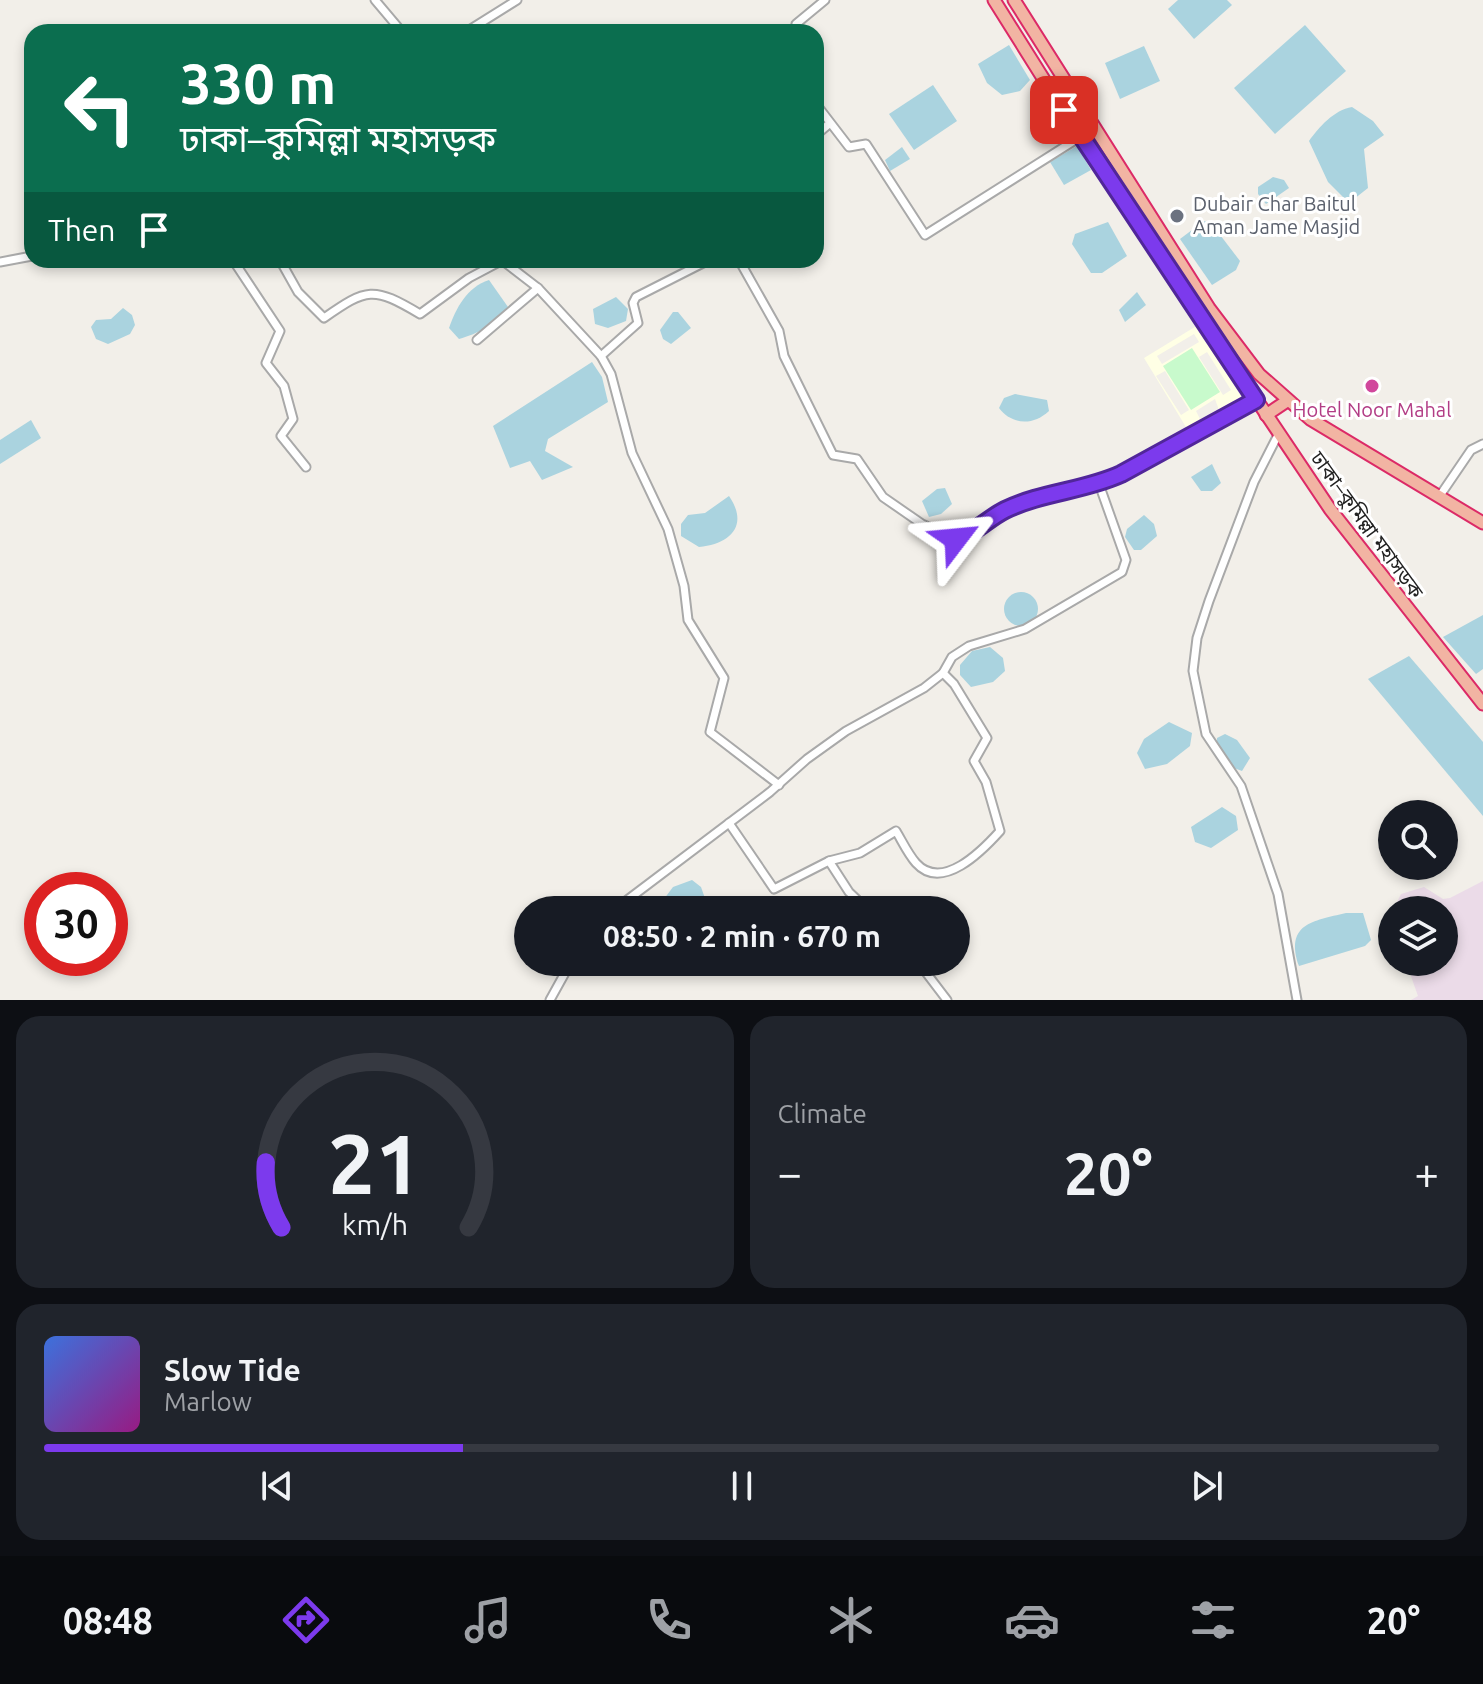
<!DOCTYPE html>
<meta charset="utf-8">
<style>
:root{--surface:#171b24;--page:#20242c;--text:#f1f3f6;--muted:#9ea1a6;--line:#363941;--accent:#7c3aed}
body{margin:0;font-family:Ubuntu,"Noto Sans Bengali",sans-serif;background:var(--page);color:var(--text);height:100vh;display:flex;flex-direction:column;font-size:30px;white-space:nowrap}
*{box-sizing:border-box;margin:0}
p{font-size:26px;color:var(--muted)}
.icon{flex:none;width:44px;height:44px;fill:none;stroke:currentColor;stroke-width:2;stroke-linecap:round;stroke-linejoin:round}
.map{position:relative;height:1000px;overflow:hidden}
.details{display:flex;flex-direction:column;gap:16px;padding:16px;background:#0d0f14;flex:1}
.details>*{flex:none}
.banner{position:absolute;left:24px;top:24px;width:800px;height:244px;border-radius:24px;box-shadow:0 4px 12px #0003;background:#0b6e4f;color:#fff;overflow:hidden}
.buttons{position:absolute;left:1378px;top:800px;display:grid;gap:16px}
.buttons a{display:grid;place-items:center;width:80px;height:80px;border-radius:50%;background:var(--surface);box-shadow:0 4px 12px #0003;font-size:40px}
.speed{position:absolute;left:24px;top:872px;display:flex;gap:16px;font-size:40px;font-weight:700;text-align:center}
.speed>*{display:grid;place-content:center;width:104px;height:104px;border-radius:50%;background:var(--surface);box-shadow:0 4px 12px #0003;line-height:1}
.speed .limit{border:12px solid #d22;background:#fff;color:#111}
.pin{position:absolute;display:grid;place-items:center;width:68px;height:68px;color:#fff;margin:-34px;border-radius:16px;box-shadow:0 4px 12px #0006}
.me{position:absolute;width:88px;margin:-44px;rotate:61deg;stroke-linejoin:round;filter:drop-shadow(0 0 6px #0008)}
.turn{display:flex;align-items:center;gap:28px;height:168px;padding:0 24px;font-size:36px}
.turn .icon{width:104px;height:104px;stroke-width:2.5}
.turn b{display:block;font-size:56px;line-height:68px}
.then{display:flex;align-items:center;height:76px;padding:0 24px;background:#0003;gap:16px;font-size:30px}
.big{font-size:60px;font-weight:700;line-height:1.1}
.details .card{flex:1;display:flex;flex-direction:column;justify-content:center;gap:12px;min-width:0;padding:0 28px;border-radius:24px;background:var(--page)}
.details .dial{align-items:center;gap:0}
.dial svg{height:208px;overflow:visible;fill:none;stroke:var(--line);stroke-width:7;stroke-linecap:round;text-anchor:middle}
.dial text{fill:var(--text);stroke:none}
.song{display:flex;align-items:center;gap:24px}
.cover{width:96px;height:96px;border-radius:12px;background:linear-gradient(135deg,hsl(220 70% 55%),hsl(310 70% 35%))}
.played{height:8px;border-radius:4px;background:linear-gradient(90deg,var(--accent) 30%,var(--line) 30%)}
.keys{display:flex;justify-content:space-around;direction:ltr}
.heat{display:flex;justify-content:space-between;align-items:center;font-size:44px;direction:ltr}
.details .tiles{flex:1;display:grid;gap:16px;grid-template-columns:1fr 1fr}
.card:last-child{grid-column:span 2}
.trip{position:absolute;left:514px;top:896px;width:456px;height:80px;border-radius:40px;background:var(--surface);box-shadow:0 4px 12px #0003;font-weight:700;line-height:80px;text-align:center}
.dock{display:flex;height:128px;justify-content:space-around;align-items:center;background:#090b0e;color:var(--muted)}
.dock .icon{width:56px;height:56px}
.dock .current{color:var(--accent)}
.dock b{font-size:36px;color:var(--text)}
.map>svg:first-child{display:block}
.industrial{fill:#ebdbe8}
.education{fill:#ffffe5;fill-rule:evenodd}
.park{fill:#c8facc}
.water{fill:#aad3df}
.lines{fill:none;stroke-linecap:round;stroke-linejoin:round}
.minor-casing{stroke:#a9a9a9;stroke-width:11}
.trunk-casing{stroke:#dc2a67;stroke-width:15}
.minor{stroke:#fff;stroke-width:7}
.trunk{stroke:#f2b4a3;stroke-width:11}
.route-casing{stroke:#51269a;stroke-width:20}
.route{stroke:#7c3aed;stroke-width:14}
.worship-dot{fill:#6b7280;stroke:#fff;stroke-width:3}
.hotel-dot{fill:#d1479c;stroke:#fff;stroke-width:3}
.labels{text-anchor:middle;stroke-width:6;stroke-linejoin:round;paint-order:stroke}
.worship-label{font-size:20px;fill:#5b616d;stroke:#fff;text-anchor:start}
.hotel-label{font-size:20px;fill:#b23c85;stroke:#fff}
.street-label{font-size:20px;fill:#222;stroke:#fff}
</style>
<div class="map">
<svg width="1483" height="1000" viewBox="0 0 1483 1000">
<rect width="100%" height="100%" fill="#f2efe9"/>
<path class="industrial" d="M1483 881V1000H1411L1418 996 1406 962H1444V910H1401L1397 902 1401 894 1424 887 1443 899 1450 898Z"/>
<path class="education" d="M1198 325 1246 405 1192 437 1144 358ZM1194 334 1199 342 1162 364 1157 356ZM1207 352 1231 390 1223 395 1199 357ZM1165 371 1189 410 1181 415 1156 376ZM1215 399 1219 410 1230 403 1234 409 1198 433 1193 426 1210 415 1200 419 1196 411Z"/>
<path class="park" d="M1192 348 1220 392 1191 410 1163 366Z"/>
<g class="water">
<path d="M1178 0H1227L1232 5 1194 39 1168 9Z"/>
<path d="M1305 25 1346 71 1275 134 1234 88Z"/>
<path d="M1009 45 1030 80 1020 91 1002 95 987 83 978 64Z"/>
<path d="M1144 46 1160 81 1120 99 1105 63Z"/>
<path d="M933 85 957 121 914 150 889 114Z"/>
<path d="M1352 107 1373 121 1384 135 1364 149 1368 188 1354 199 1346 200 1328 182 1309 141C1319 127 1334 110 1352 107Z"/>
<path d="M1077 146 1091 170 1064 185 1050 162Z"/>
<path d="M902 147 910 159 890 171 885 160Z"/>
<path d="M1273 177 1284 180 1289 188 1266 204 1258 194V187Z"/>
<path d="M1204 221 1211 223 1240 261 1236 270 1212 285 1180 239Z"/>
<path d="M1108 222 1127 256 1102 273H1091L1072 244 1075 234Z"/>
<path d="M489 280 508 307C499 323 477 334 459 339L449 328C456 308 467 287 489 280Z"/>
<path d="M1137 292 1146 305 1125 322 1119 310Z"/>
<path d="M616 297 628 309 626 321 608 328 595 324 593 309Z"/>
<path d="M123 308 132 315 135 325 130 334 108 344 96 339 91 327 96 320 111 319Z"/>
<path d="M673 312H678L691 328 671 344 663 339 660 330Z"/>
<path d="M592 362 602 377 608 402 548 439 545 451 573 467 542 480 530 461 510 468 493 426Z"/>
<path d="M1015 394 1047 400 1049 411C1033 426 1012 425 999 408L1004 398Z"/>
<path d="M31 420 41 438 0 464V440Z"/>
<path d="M1212 464 1221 483 1212 491H1201L1191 477Z"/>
<path d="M945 488 952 504 941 514 929 517 922 501 937 489Z"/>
<path d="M729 496C749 525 731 544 699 547L681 536V524L688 515 705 513Z"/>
<path d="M1144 515 1154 524 1157 536 1141 550H1134L1125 537 1127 529Z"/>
<circle cx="1021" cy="609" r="17"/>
<path d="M1483 615V669L1476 674 1443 637Z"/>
<path d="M990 647 1003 658 1005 671 993 682 971 687 960 675V665L972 651Z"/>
<path d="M1409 656 1483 742V816L1368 679Z"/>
<path d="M1169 722 1192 733 1190 746 1167 764 1145 769 1137 753 1144 739Z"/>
<path d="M1225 734 1237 740 1250 758 1242 771 1234 768 1217 743V738Z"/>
<path d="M1222 807 1236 816 1238 830 1211 848 1195 842 1191 827Z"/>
<path d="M692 880 701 887 709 910H665L661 903 673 887Z"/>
<path d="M1346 913H1363L1371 940 1365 946 1299 966C1285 924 1312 921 1346 913Z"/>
</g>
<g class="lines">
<defs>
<g id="minor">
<path d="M375 0 402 32"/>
<path d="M466 32 517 0"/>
<path d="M799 32 796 24 825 0"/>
<path d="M816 60V64"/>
<path d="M816 104 849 147 866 144 925 235 1080 137"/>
<path d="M816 135 829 124"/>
<path d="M233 260 280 331 266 363 284 386 293 419 281 436 306 467"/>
<path d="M280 260 298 292 324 318C367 288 373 286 420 314L469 278 503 260"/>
<path d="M739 260 779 331 784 356 833 455 857 459 883 497 922 524 956 539 969 535 1005 510 1099 484 1143 464 1256 400"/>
<path d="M503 261 538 288 601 356 611 374 632 453 668 529 684 586 688 620 724 678 710 732 779 785"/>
<path d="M0 262 32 256"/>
<path d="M477 340 538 288"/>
<path d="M601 356 638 323 633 303 636 297 709 260"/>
<path d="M1279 433 1254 482 1209 601 1197 638 1193 671 1206 734 1241 786 1278 894 1297 1000"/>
<path d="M1439 497 1471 450 1483 444"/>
<path d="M729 823 774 889 829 861 860 853 896 831C902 841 908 854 916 863 942 892 982 851 1000 831L986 782 974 761 987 738 954 684 943 673"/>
<path d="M829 861 849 892 868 910"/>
<path d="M614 910 770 792 807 759 846 731 924 688 943 673 952 657 969 646 1025 629 1122 572 1126 560 1099 484"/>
<path d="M918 962 947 1000"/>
<path d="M550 1000 571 962"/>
</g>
<g id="trunk">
<path d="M994 0 1080 137 1330 509 1483 704"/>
<path d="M1014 0 1209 308 1259 374 1310 419 1483 523"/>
<path d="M1266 415 1287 401"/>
</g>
</defs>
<use href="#minor" class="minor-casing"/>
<use href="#trunk" class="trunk-casing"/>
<use href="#minor" class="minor"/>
<use href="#trunk" class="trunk"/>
</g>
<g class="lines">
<defs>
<path id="route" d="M956 539C976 533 987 519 1005 510 1042 492 1084 491 1121 474L1256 400 1064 110"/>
</defs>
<use href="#route" class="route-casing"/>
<use href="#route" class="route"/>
</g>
<circle class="worship-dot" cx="1177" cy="216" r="8"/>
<circle class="hotel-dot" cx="1372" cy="386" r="8"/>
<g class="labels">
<g class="worship-label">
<text x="1193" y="211">Dubair Char Baitul<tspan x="1193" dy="23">Aman Jame Masjid</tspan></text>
</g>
<g class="hotel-label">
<text x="1372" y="417">Hotel Noor Mahal</text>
</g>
<g class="street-label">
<text transform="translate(1367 525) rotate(54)" y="7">ঢাকা–কুমিল্লা মহাসড়ক</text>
</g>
</g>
</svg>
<div class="buttons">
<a><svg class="icon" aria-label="search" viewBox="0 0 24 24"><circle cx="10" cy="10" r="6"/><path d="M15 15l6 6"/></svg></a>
<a><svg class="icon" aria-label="layers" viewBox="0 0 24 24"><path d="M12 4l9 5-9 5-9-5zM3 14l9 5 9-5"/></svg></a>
</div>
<div class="speed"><div class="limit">30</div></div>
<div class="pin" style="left:1064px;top:110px;background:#d93025"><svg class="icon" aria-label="arrive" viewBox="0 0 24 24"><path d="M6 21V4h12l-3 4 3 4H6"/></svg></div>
<svg class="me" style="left:956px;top:539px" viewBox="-20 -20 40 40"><path d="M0-17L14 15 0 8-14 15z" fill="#7c3aed" stroke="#fff" stroke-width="4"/></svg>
<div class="trip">08:50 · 2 min · 670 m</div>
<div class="banner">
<div class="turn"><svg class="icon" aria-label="left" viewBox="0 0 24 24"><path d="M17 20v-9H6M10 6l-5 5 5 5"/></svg><div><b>330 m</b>ঢাকা–কুমিল্লা মহাসড়ক</div></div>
<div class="then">Then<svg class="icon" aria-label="arrive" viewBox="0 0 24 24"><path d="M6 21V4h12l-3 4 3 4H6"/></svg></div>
</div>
</div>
<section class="details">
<div class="tiles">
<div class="card dial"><svg viewBox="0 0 100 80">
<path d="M14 69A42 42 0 1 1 86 69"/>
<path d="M14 69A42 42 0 0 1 8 44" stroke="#7c3aed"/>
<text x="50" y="56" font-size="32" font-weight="700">21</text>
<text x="50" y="72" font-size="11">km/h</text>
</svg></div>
<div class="card"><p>Climate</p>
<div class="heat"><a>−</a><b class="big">20°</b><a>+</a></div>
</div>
<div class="card">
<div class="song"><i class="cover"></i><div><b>Slow Tide</b><p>Marlow</p></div></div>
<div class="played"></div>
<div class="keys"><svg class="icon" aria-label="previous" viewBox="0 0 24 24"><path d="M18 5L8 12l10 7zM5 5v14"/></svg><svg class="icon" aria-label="pause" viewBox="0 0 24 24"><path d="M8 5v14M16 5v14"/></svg><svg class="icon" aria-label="next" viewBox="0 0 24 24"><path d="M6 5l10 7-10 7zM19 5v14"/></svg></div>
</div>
</div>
</section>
<nav class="dock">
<b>08:48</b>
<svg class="icon current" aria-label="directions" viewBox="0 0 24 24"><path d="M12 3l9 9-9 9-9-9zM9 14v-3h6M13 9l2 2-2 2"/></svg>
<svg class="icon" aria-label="music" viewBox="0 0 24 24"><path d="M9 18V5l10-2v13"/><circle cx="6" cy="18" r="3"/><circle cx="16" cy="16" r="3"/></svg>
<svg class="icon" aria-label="phone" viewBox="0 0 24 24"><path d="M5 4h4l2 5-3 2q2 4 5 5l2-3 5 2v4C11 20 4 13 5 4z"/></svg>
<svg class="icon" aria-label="climate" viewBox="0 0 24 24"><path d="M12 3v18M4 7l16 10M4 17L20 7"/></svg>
<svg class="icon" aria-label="car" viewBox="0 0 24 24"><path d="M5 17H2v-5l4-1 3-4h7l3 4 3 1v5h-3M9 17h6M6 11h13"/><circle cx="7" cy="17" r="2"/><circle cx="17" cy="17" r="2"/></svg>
<svg class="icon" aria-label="filters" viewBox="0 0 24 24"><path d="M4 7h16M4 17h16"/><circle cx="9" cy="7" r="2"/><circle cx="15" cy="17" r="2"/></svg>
<b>20°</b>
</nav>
